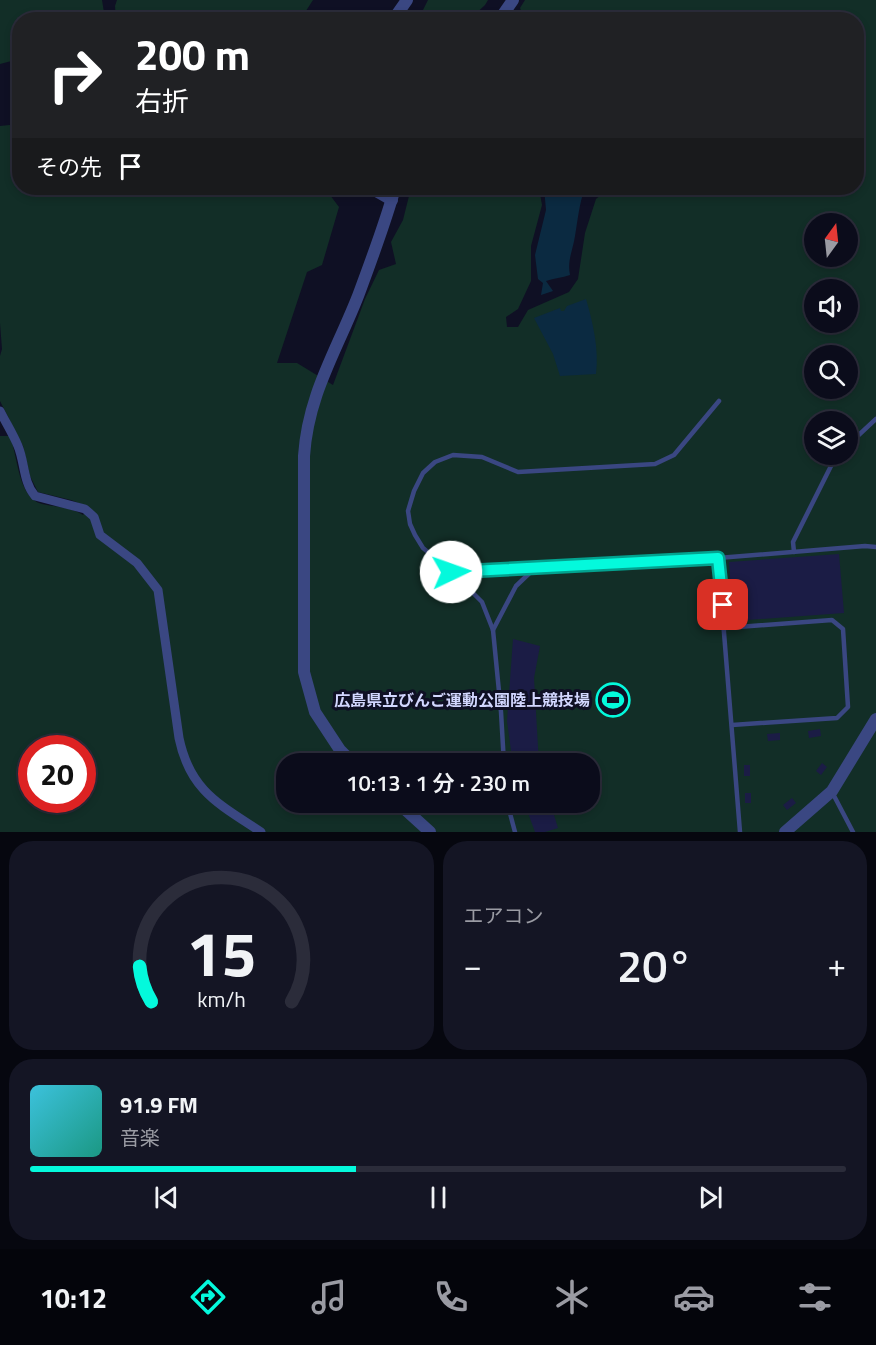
<!DOCTYPE html>
<html lang="ja">
<meta charset="utf-8">
<style>
:root{--surface:#0b0c1b;--page:#141524;--text:#f1f3f6;--muted:#9a9ba3;--line:#2b2c3a;--accent:#04f9dc}
body{margin:0;font-family:"Titillium Web","Noto Sans JP",sans-serif;background:var(--page);color:var(--text);height:100vh;display:flex;flex-direction:column;font-size:22px;white-space:nowrap}
*{box-sizing:border-box;margin:0}
p{font-size:20px;color:var(--muted)}
.icon{flex:none;width:33px;height:33px;fill:none;stroke:currentColor;stroke-width:2;stroke-linecap:round;stroke-linejoin:round}
.map{position:relative;height:832px;overflow:hidden}
.sheet{display:flex;flex-direction:column;gap:9px;padding:9px;background:#06070f;flex:1}
.sheet>*{flex:none}
.guide{position:absolute;left:12px;top:12px;width:852px;height:183px;border-radius:24px;box-shadow:0 3px 9px #0003,0 0 0 2px var(--line);background:#202124;color:#fff;overflow:hidden}
.needle{width:39px;rotate:15deg}
.controls{position:absolute;left:804px;top:213px;display:grid;gap:12px}
.controls a{display:grid;place-items:center;width:54px;height:54px;border-radius:50%;background:var(--surface);box-shadow:0 3px 9px #0003,0 0 0 2px var(--line);font-size:30px}
.speed{position:absolute;left:18px;top:735px;display:flex;gap:12px;font-size:30px;font-weight:700;text-align:center}
.speed>*{display:grid;place-content:center;width:78px;height:78px;border-radius:50%;background:var(--surface);box-shadow:0 3px 9px #0003,0 0 0 2px var(--line);line-height:1}
.speed .limit{border:9px solid #d22;background:#fff;color:#111}
.pin{position:absolute;display:grid;place-items:center;width:51px;height:51px;color:#fff;margin:-26px;border-radius:12px;box-shadow:0 3px 9px #0006}
.me{position:absolute;width:66px;margin:-33px;rotate:87deg;stroke-linejoin:round;filter:drop-shadow(0 0 4px #0008)}
.turn{display:flex;align-items:center;gap:21px;height:126px;padding:0 24px;font-size:27px}
.turn .icon{width:78px;height:78px;stroke-width:2.5}
.turn b{display:block;font-size:42px;line-height:51px}
.then{display:flex;align-items:center;height:57px;padding:0 24px;background:#0003;gap:12px;font-size:22px}
.big{font-size:45px;font-weight:600;line-height:1.1}
.sheet .card{flex:1;display:flex;flex-direction:column;justify-content:center;gap:9px;min-width:0;padding:0 21px;border-radius:24px;background:var(--page)}
.sheet .dial{align-items:center;gap:0}
.dial svg{height:156px;overflow:visible;fill:none;stroke:var(--line);stroke-width:7;stroke-linecap:round;text-anchor:middle}
.dial text{fill:var(--text);stroke:none}
.song{display:flex;align-items:center;gap:18px}
.cover{width:72px;height:72px;border-radius:9px;background:linear-gradient(135deg,hsl(190 70% 55%),hsl(170 70% 35%))}
.played{height:6px;border-radius:3px;background:linear-gradient(90deg,var(--accent) 40%,var(--line) 40%)}
.keys{display:flex;justify-content:space-around;direction:ltr}
.heat{display:flex;justify-content:space-between;align-items:center;font-size:33px;direction:ltr}
.sheet .tiles{flex:1;display:grid;gap:9px;grid-template-columns:1fr 1fr}
.card:last-child{grid-column:span 2}
.trip{position:absolute;left:276px;top:753px;width:324px;height:60px;border-radius:24px;background:var(--surface);box-shadow:0 3px 9px #0003,0 0 0 2px var(--line);font-weight:600;line-height:60px;text-align:center}
.dock{display:flex;height:96px;justify-content:space-around;align-items:center;background:#04050b;color:var(--muted)}
.dock .icon{width:42px;height:42px}
.dock .current{color:var(--accent)}
.dock b{font-size:27px;color:var(--text)}
.map>svg:first-child{display:block}
.green{fill:#122e27;fill-rule:evenodd}
.water{fill:#0b2a41}
.building{fill:#1b1c45}
.lines{fill:none;stroke-linecap:round;stroke-linejoin:round}
.service{stroke:#3a4782;stroke-width:4.5}
.minor{stroke:#3a4782;stroke-width:9}
.tertiary{stroke:#3a4782;stroke-width:12}
.route-casing{stroke:#03a28f;stroke-width:15}
.route{stroke:#04f9dc;stroke-width:10}
.labels{text-anchor:middle;stroke-width:6;stroke-linejoin:round;paint-order:stroke}
.poi-label{font-size:16px;font-weight:bold;fill:#d2d7fe;stroke:#0f1024;text-anchor:end}
</style>
<div class="map">
<svg width="876" height="832" viewBox="0 0 876 832">
<rect width="100%" height="100%" fill="#0f1024"/>
<g class="green">
<path d="M0 0H102L105 19 20 20 19 59 0 64Z"/>
<path d="M117 0H313L302 17 304 19H116L115 6Z"/>
<path d="M428 0H488L485 5 470 19H414L423 10Z"/>
<path d="M525 0H876V832H0V436H10C18 457 18 498 42 504 56 507 71 507 83 515L89 507 71 500 38 492 30 476 23 446 0 401V356L2 349 0 323V126L19 124 20 188H327L330 195 339 207 322 265 307 272 277 363H297L333 385 365 299 379 270 396 264 391 242 403 220 411 188H539L542 205 531 246V281L518 309 506 317 507 327H518L528 310 569 292 578 279 585 233 596 199 609 188H856V20L524 19 520 8ZM814 224H848V256H814ZM814 290H848V322H814ZM814 356H848V388H814ZM814 422H848V454H814ZM32 748H82V800H32ZM286 764H590V802H286Z"/>
</g>
<g class="water">
<path d="M544 188H585C579 204 578 219 575 236 573 250 567 260 570 275 562 278 554 278 546 281L553 291 541 295 543 283 538 279 535 255 546 210Z"/>
<path d="M586 299C593 323 599 349 596 374L560 376 553 354 534 318 560 308 561 311H564L567 306Z"/>
</g>
<g class="building">
<path d="M839 554 844 613 733 621 729 562Z"/>
<path d="M513 639 540 646 534 678 539 764H514L512 758 507 721Z"/>
<path d="M820 729 821 736 809 738 808 731Z"/>
<path d="M780 733V740L768 741 767 734Z"/>
<path d="M822 763 827 767 821 775 816 771Z"/>
<rect x="744" y="765" width="6" height="11"/>
<rect x="745" y="793" width="6" height="10"/>
<path d="M792 798 796 803 787 810 783 805Z"/>
<path d="M524 802H550L558 828 545 832H535Z"/>
</g>
<g class="lines">
<g class="service">
<path d="M848 445 876 419"/>
<path d="M794 552 793 542 837 454"/>
<path d="M718 558 740 832"/>
<path d="M451 571 718 558 865 546 876 547"/>
<path d="M725 628 832 620 843 629 848 707 837 718 732 725"/>
<path d="M493 630 516 586 536 567"/>
<path d="M504 764 501 712 493 630 482 602 451 571 423 548 415 535 410 524 408 511 414 491 423 473 435 462 453 455 482 457 518 472 655 464 674 455 719 401"/>
<path d="M832 792 853 832"/>
<path d="M507 802 515 832"/>
</g>
<path class="minor" d="M0 411C6 423 13 434 18 446 25 463 23 482 35 496L85 509 94 517 100 535 137 563 158 590 179 738C190 791 219 804 261 832"/>
<g class="tertiary">
<path d="M393 20 407 0"/>
<path d="M497 20 502 16 513 0"/>
<path d="M371 188 392 200"/>
<path d="M354 764 340 750 315 712 304 672V456C308 395 336 352 358 296 371 261 385 224 395 188"/>
<path d="M397 802 430 832"/>
<path d="M785 832 832 791 876 719"/>
</g>
</g>
<g class="lines">
<defs>
<path id="route" d="M451 572 718 558 723 605"/>
</defs>
<use href="#route" class="route-casing"/>
<use href="#route" class="route"/>
</g>
<defs>
<symbol id="stadium-ring" viewBox="-11 -11 22 22"><circle r="9.5" fill="#0f1024" stroke="#04f9dc" stroke-width="1.5"/><path d="M0-5a6.5 5 0 1 0 0 10a6.5 5 0 1 0 0-10ZM-3.5-1.8h7v3.6h-7Z" fill="#04f9dc"/></symbol>
</defs>
<g fill-rule="evenodd">
<use href="#stadium-ring" x="594" y="681" width="38" height="38"/>
</g>
<g class="labels">
<g class="poi-label">
<text x="590" y="706">広島県立びんご運動公園陸上競技場</text>
</g>
</g>
</svg>
<div class="controls">
<a><svg class="needle" viewBox="-14 -14 28 28"><path d="M0-13l5 13h-10z" fill="#e53935"/><path d="M0 13l5-13h-10z" fill="#9a9ba3"/></svg></a>
<a><svg class="icon" aria-label="sound" viewBox="0 0 24 24"><path d="M4 9h4l5-4v14l-5-4H4zM17 9q2 3 0 6"/></svg></a>
<a><svg class="icon" aria-label="search" viewBox="0 0 24 24"><circle cx="10" cy="10" r="6"/><path d="M15 15l6 6"/></svg></a>
<a><svg class="icon" aria-label="layers" viewBox="0 0 24 24"><path d="M12 4l9 5-9 5-9-5zM3 14l9 5 9-5"/></svg></a>
</div>
<div class="speed"><div class="limit">20</div></div>
<div class="pin" style="left:723px;top:605px;background:#d93025"><svg class="icon" aria-label="arrive" viewBox="0 0 24 24"><path d="M6 21V4h12l-3 4 3 4H6"/></svg></div>
<svg class="me" style="left:451px;top:572px" viewBox="-20 -20 40 40"><circle r="19" fill="#fff"/><path d="M0-13L10 11 0 6-10 11z" fill="#04f9dc"/></svg>
<div class="trip">10:13 · 1 分 · 230 m</div>
<div class="guide">
<div class="turn"><svg class="icon" aria-label="right" viewBox="0 0 24 24"><path d="M7 20v-9h11M14 6l5 5-5 5"/></svg><div><b>200 m</b>右折</div></div>
<div class="then">その先<svg class="icon" aria-label="arrive" viewBox="0 0 24 24"><path d="M6 21V4h12l-3 4 3 4H6"/></svg></div>
</div>
</div>
<section class="sheet">
<div class="tiles">
<div class="card dial"><svg viewBox="0 0 100 80">
<path d="M14 69A42 42 0 1 1 86 69"/>
<path d="M14 69A42 42 0 0 1 8 51" stroke="#04f9dc"/>
<text x="50" y="56" font-size="32" font-weight="700">15</text>
<text x="50" y="72" font-size="11">km/h</text>
</svg></div>
<div class="card"><p>エアコン</p>
<div class="heat"><a>−</a><b class="big">20°</b><a>+</a></div>
</div>
<div class="card">
<div class="song"><i class="cover"></i><div><b>91.9 FM</b><p>音楽</p></div></div>
<div class="played"></div>
<div class="keys"><svg class="icon" aria-label="previous" viewBox="0 0 24 24"><path d="M18 5L8 12l10 7zM5 5v14"/></svg><svg class="icon" aria-label="pause" viewBox="0 0 24 24"><path d="M8 5v14M16 5v14"/></svg><svg class="icon" aria-label="next" viewBox="0 0 24 24"><path d="M6 5l10 7-10 7zM19 5v14"/></svg></div>
</div>
</div>
</section>
<nav class="dock">
<b>10:12</b>
<svg class="icon current" aria-label="directions" viewBox="0 0 24 24"><path d="M12 3l9 9-9 9-9-9zM9 14v-3h6M13 9l2 2-2 2"/></svg>
<svg class="icon" aria-label="music" viewBox="0 0 24 24"><path d="M9 18V5l10-2v13"/><circle cx="6" cy="18" r="3"/><circle cx="16" cy="16" r="3"/></svg>
<svg class="icon" aria-label="phone" viewBox="0 0 24 24"><path d="M5 4h4l2 5-3 2q2 4 5 5l2-3 5 2v4C11 20 4 13 5 4z"/></svg>
<svg class="icon" aria-label="climate" viewBox="0 0 24 24"><path d="M12 3v18M4 7l16 10M4 17L20 7"/></svg>
<svg class="icon" aria-label="car" viewBox="0 0 24 24"><path d="M5 17H2v-5l4-1 3-4h7l3 4 3 1v5h-3M9 17h6M6 11h13"/><circle cx="7" cy="17" r="2"/><circle cx="17" cy="17" r="2"/></svg>
<svg class="icon" aria-label="filters" viewBox="0 0 24 24"><path d="M4 7h16M4 17h16"/><circle cx="9" cy="7" r="2"/><circle cx="15" cy="17" r="2"/></svg>
</nav>
